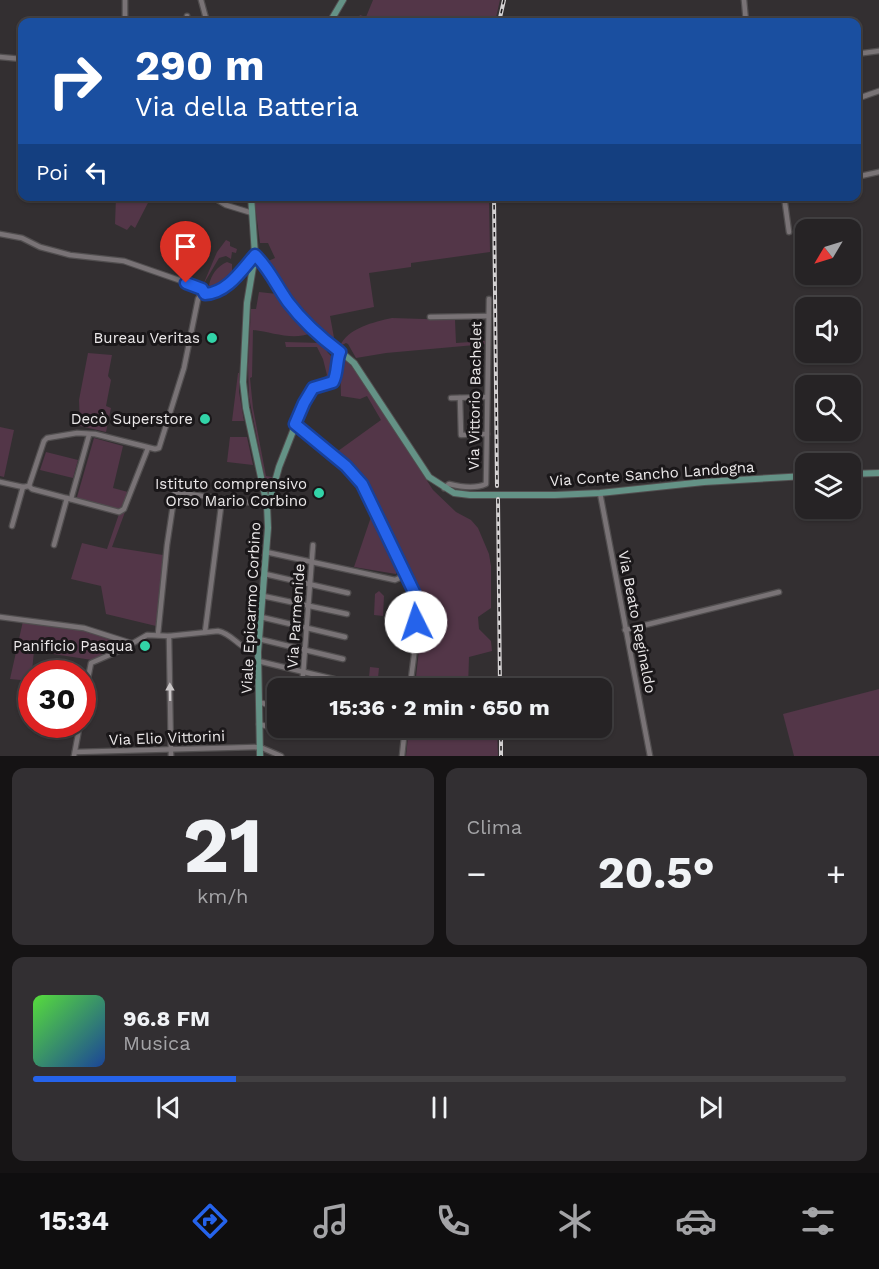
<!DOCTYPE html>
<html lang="it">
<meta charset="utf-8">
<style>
:root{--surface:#262325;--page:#322f32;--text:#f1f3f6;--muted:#a4a4a7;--line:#424042;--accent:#2563eb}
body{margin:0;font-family:"Work Sans",sans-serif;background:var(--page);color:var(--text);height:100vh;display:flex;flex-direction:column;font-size:22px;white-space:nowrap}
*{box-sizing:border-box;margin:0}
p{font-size:20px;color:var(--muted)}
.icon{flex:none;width:33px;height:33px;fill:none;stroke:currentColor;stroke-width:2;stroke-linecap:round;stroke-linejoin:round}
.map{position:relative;height:756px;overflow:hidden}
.sheet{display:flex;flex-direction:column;gap:12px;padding:12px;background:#151314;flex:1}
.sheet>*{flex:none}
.guide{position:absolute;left:18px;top:18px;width:843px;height:183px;border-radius:12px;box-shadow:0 2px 4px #0004,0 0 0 2px var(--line);background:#1a4fa0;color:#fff;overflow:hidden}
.needle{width:39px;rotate:232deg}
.buttons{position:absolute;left:795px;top:219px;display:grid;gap:12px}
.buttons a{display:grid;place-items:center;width:66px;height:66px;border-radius:12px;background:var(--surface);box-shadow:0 2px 4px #0004,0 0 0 2px var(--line);font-size:30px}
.speed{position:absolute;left:18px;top:660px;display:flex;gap:12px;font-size:30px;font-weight:700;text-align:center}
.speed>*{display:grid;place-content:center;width:78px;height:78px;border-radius:50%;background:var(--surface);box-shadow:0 2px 4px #0004,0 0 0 2px var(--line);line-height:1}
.speed .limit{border:9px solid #d22;background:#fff;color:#111}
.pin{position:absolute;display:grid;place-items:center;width:51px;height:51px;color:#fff;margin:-62px -26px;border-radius:50% 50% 50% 0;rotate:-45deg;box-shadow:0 0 6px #0007}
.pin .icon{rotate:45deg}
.me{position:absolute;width:66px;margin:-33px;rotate:356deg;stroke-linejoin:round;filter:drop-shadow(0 0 4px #0008)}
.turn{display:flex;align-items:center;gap:21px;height:126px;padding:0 18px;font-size:27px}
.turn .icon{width:78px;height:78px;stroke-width:2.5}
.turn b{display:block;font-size:42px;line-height:51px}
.then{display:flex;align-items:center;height:57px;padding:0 18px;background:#0003;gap:12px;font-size:22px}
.big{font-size:45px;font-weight:700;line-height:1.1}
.sheet .card{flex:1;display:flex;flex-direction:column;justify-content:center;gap:9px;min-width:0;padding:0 21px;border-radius:12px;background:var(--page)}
.sheet .dial{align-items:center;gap:0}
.dial b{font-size:78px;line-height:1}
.song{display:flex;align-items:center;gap:18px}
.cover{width:72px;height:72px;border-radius:9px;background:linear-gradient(135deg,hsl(110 70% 55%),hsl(220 70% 35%))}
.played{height:6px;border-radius:3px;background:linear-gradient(90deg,var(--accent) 25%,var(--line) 25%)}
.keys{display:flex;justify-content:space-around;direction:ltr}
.heat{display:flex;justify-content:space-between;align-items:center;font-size:33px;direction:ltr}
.sheet .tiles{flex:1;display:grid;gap:12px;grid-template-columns:1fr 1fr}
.card:last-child{grid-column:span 2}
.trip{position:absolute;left:267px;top:678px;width:345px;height:60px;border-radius:12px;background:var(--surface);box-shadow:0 2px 4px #0004,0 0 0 2px var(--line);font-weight:700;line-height:60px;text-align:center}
.tabs{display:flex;height:96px;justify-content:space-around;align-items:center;background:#0f0e0f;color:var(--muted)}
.tabs .icon{width:42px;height:42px}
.tabs .active{color:var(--accent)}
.tabs b{font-size:27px;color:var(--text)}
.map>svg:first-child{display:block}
.green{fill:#533648}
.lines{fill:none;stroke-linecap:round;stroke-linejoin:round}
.street-casing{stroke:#514e4f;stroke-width:7}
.secondary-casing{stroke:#514e4f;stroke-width:8}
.street{stroke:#797376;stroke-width:4.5}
.secondary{stroke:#649286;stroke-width:6}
.rail-casing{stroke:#d4d1d2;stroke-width:4}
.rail{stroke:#1a1719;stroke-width:1.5;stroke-dasharray:4.5;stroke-linecap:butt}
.oneway{fill:#cac6c7}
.route-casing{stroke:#184099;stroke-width:15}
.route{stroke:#2563eb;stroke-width:10}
.poi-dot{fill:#32d4a8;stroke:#1a1719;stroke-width:2}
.labels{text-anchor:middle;stroke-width:6;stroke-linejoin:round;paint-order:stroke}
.poi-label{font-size:15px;fill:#ece9ea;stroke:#1a1719;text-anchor:end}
.street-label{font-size:15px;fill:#ece9ea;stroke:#1a1719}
</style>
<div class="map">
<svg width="879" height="756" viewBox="0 0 879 756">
<rect width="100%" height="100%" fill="#332f31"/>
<g class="green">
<path d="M373 0H500L495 22H356L360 15 366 17Z"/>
<path d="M116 197H151L135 228 131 225 127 230 115 224Z"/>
<path d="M254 197H489L490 252 411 263V267L369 273 374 307 330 316 335 343C309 332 279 287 266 262L275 258 268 243H260Z"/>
<path d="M226 240 230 242V246L237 249 236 253 232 252 231 259 226 256 219 258 203 285 217 252Z"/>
<path d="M227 262 232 264V277L226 279 213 290H211L209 285C211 275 217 266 227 262Z"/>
<path d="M259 292 277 294 298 321 311 333C293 341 271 332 253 330L252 377 250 378 253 408 266 476 272 477 268 495 249 397 248 366 251 309H256Z"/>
<path d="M392 318 455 320 456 343 485 341 486 344 386 353 356 358 348 344 346 343 340 346C348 328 374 322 392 318Z"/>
<path d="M285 342 322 343 328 353 333 358 332 376 324 382H314L322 380 327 375 323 359 317 347H286Z"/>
<path d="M88 353 112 355 108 376 111 380 106 406 111 408 106 432 80 426 79 400Z"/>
<path d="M342 358 347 361 357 373 433 490 456 512 471 520 478 528 489 554 491 566V608L478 617 479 629 491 641 492 651 469 657 468 688H415C418 652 427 611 412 576L362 476 351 463 299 421V419L338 451 381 420 367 396 360 399 341 396 340 362Z"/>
<path d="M238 373H239V392L244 421H232Z"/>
<path d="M0 427 14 430 4 477 0 476Z"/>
<path d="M230 437H247L253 465 227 462Z"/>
<path d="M94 438 123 446 113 488 128 492 120 510 78 500 77 497Z"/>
<path d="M46 452 78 460 73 478 40 470Z"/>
<path d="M125 512 112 547 163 555 156 626 106 614 101 586 71 579 82 543 107 549 119 514Z"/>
<path d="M371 517 374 518 398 567 396 574 354 567Z"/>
<path d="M407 586 412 609 410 634H403Z"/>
<path d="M379 591 384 596 383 616 374 615 375 594Z"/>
<path d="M23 621 83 630 124 643 125 646 92 660 34 651 31 681 10 679Z"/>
<path d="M370 667 379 668 377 688H368Z"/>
<path d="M879 689V756H794L783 714Z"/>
<path d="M409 728H497L498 756H406Z"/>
</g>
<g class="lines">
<defs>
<g id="street">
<path d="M201 0 207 22"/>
<path d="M744 0 746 22"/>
<path d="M125 22V0"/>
<path d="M187 22V16"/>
<path d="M856 54 879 51"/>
<path d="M0 57 22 59"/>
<path d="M856 99 879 91"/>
<path d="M856 177 879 172"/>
<path d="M211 196 226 205 252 213"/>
<path d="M784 196 789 232"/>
<path d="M0 234 22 238 40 247 70 255 124 261 199 287 205 294"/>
<path d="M430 317 489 316"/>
<path d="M451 398 487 397"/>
<path d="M460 398 461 435 487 434"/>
<path d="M295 424 346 466 362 484 414 592C421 623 413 657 410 688"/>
<path d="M0 482 23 487 29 486 44 441 47 438 77 433 95 434 155 449 159 448 184 368 198 299 200 296 220 291 255 255"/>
<path d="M29 486 32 489 119 512 124 509 148 448"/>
<path d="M444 488 449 484C461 487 475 489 486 484L489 299"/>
<path d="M600 493 650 756"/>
<path d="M71 499 89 435"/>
<path d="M12 526 23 487"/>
<path d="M54 545 67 498"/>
<path d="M266 552 395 580 406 575"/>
<path d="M265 574 348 593"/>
<path d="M263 596 347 614"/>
<path d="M0 617 84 628 131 643"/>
<path d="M261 617 345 637"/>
<path d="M625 630 779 592"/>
<path d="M205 632 222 499"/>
<path d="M158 634 167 545 175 492 267 505"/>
<path d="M169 636 171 756"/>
<path d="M259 639 343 659"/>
<path d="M258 661 342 681"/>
<path d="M302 688 313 545"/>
<path d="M259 702 278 708"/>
<path d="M82 709 91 663 121 650 147 635 169 636 218 631C234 634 240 651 258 652"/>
<path d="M259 724 299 736 300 728"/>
<path d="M342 728 346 733"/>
<path d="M75 752 260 747 281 756"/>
<path d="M74 756 80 724"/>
<path d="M402 756 405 728"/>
</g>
<g id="secondary">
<path d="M330 22 343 0"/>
<path d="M251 196 255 255 247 303 243 382 246 408 267 505 268 528 258 652 260 756"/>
<path d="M255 255 263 264 286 299 304 321 354 363 429 477 454 493 470 495H555L600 493 704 482 806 476"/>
<path d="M850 474 879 473"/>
<path d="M267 505 270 500 279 467 304 403 313 388 333 382 340 352"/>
</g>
</defs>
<use href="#street" class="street-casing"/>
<use href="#secondary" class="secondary-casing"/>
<use href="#street" class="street"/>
<use href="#secondary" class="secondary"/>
<defs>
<g id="rail">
<path d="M499 22 504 0"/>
<path d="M494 196 497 486"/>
<path d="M498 499 500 688"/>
<path d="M501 728V756"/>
</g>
</defs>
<use href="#rail" class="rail-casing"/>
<use href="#rail" class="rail"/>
</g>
<defs><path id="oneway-solid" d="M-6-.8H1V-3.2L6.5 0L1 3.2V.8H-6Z" transform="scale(1.5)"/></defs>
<use class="oneway" href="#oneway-solid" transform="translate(170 692) rotate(-91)"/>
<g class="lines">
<defs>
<path id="route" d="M186 283 202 289 205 294C227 293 241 271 255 255 269 268 277 287 288 302 303 322 320 337 340 352 336 361 338 373 333 382L313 388 304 403 295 424 346 466 362 484 414 592 416 602V622"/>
</defs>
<use href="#route" class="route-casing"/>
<use href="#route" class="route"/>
</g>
<g class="poi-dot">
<circle cx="212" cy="338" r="6"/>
<circle cx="205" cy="419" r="6"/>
<circle cx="319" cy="493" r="6"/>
<circle cx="145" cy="646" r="6"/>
</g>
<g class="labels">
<g class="poi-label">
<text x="200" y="343">Bureau Veritas</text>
<text x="193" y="424">Decò Superstore</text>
<text x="307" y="489">Istituto comprensivo<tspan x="307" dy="17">Orso Mario Corbino</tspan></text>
<text x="133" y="651">Panificio Pasqua</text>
</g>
<g class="street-label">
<text transform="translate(475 396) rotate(-89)" y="5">Via Vittorio Bachelet</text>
<text transform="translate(652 474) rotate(-4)" y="5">Via Conte Sancho Landogna</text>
<text transform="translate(251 608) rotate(-87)" y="5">Viale Epicarmo Corbino</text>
<text transform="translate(296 616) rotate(-86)" y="5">Via Parmenide</text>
<text transform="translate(637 622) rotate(79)" y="5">Via Beato Reginaldo</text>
<text transform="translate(167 738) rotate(-2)" y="5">Via Elio Vittorini</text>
</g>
</g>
</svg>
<div class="buttons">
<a><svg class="needle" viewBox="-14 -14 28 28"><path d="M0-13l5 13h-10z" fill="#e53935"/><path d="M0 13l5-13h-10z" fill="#a4a4a7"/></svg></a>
<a><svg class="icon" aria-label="sound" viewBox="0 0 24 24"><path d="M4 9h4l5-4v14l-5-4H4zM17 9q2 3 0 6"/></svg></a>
<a><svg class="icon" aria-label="search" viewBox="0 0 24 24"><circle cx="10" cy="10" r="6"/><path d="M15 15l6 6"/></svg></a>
<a><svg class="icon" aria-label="layers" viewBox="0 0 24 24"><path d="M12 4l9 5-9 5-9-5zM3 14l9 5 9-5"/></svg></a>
</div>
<div class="speed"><div class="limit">30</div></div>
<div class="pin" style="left:186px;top:283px;background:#d93025"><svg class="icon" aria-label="arrive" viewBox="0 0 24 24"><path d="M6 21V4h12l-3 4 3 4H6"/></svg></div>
<svg class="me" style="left:416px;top:622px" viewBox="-20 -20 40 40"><circle r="19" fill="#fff"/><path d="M0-13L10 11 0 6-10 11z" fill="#2563eb"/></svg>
<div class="trip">15:36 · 2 min · 650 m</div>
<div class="guide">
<div class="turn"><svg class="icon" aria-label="right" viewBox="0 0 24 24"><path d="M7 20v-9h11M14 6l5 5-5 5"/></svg><div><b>290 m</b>Via della Batteria</div></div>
<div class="then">Poi<svg class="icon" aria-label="left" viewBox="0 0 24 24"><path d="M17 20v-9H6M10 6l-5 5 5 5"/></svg></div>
</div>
</div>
<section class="sheet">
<div class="tiles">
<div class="card dial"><b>21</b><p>km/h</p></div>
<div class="card"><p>Clima</p>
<div class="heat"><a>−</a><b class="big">20.5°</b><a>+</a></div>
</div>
<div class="card">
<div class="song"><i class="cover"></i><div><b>96.8 FM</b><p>Musica</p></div></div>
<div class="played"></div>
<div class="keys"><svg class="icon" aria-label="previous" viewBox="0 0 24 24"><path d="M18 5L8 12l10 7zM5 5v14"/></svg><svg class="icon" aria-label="pause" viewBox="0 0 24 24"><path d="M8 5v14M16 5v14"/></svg><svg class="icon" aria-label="next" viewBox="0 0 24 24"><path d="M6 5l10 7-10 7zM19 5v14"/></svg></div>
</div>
</div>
</section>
<nav class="tabs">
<b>15:34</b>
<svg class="icon active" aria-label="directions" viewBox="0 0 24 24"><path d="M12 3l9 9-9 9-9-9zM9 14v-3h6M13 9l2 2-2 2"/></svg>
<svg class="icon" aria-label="music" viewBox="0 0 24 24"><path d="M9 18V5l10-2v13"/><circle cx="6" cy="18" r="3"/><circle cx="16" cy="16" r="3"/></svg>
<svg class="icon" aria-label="phone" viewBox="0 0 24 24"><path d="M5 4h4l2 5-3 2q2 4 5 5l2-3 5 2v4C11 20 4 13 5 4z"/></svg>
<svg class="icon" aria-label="climate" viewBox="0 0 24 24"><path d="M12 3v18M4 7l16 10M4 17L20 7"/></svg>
<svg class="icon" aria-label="car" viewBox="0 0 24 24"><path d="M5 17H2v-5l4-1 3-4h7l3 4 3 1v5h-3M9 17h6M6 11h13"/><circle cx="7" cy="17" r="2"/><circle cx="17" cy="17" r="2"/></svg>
<svg class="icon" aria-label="filters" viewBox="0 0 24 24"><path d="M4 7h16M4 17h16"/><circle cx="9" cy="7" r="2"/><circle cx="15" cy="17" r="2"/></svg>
</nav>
